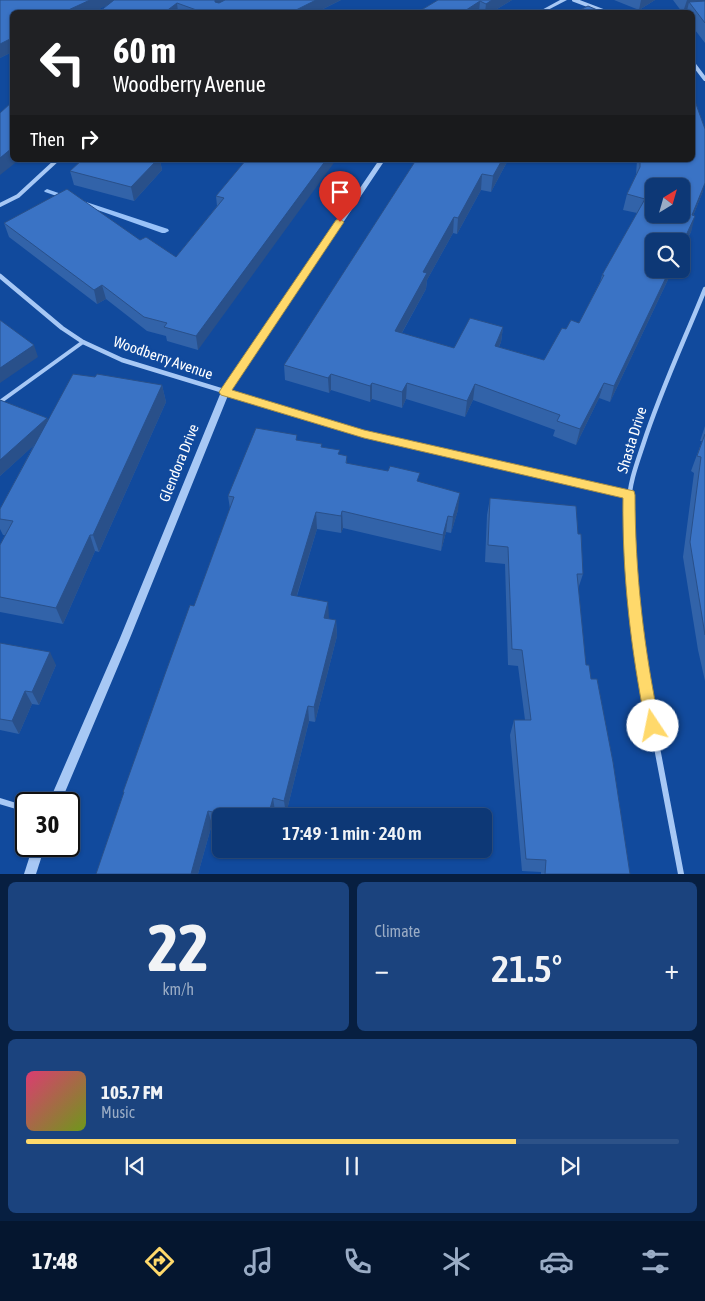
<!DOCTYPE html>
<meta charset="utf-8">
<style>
:root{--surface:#0d3876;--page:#1b437e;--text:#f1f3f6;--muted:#9aacc5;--line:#2d5288;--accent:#ffd96b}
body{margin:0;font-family:"Asap Condensed",sans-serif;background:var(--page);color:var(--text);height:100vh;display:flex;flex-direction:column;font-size:19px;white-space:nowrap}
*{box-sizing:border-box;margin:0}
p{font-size:16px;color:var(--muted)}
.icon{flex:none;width:28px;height:28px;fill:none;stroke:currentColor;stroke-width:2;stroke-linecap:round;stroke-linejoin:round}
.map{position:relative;height:874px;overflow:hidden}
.sheet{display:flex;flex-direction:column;gap:8px;padding:8px;background:#071f41;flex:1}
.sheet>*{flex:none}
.banner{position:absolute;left:10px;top:10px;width:685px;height:152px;border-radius:8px;box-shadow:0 1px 4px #0004,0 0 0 1px var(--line);background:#202124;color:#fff;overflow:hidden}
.needle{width:32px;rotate:37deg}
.fabs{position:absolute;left:645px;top:178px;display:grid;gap:10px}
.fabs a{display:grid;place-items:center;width:45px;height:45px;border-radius:8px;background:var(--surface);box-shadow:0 1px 4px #0004,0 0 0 1px var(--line);font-size:25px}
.speed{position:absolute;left:15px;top:792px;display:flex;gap:10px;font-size:25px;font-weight:700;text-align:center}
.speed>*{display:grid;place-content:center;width:65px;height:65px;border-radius:50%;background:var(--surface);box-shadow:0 1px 4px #0004,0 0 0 1px var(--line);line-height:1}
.speed .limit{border:2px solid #111;border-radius:8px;background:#fff;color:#111}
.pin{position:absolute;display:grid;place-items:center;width:42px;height:42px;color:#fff;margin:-51px -21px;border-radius:50% 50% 50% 0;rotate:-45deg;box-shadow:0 0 5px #0007}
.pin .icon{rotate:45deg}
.me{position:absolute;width:55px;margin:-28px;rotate:349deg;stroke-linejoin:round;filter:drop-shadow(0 0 4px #0008)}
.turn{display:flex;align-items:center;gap:18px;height:105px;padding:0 20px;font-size:22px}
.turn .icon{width:65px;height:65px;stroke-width:2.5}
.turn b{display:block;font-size:35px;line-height:42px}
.then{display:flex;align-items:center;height:48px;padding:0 20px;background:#0003;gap:10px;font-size:19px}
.big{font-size:38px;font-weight:600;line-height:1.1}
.sheet .card{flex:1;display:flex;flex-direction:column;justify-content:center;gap:8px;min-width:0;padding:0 18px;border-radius:8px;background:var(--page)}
.sheet .dial{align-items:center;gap:0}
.dial b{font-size:65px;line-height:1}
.song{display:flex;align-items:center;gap:15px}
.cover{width:60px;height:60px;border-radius:8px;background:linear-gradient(135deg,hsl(340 70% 55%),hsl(80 70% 35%))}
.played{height:5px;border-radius:2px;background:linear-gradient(90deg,var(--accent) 75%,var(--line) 75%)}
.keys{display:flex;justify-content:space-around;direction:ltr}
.heat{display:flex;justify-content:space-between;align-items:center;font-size:28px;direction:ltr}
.sheet .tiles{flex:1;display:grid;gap:8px;grid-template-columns:1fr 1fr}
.card:last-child{grid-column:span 2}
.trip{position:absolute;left:212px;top:808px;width:280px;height:50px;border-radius:8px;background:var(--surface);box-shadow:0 1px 4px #0004,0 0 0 1px var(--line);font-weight:600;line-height:50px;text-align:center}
.dock{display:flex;height:80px;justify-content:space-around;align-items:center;background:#05162f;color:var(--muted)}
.dock .icon{width:35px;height:35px}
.dock .active{color:var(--accent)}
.dock b{font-size:22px;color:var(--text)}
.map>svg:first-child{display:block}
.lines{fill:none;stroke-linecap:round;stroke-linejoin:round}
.stream{fill:#99c2f8;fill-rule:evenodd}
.service{stroke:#a7c8f5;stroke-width:4}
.minor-far2{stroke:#a7c8f5;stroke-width:4}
.minor-far1{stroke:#a7c8f5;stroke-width:4.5}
.minor{stroke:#a7c8f5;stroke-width:6}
.tertiary{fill:#a7c8f5;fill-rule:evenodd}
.wall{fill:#3263a9}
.shaded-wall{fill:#29508a}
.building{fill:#3a73c5;stroke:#29508a;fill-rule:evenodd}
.route{fill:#ffd96b;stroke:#a68d46}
.labels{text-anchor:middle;stroke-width:5;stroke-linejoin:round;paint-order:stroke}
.street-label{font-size:15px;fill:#fff;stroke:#114a9d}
</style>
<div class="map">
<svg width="705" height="874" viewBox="0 0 705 874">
<rect width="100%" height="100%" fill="#114a9d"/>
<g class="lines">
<g class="stream">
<path d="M47 189 70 197 71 198 68 200 45 192 44 191Z"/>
<path d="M80 200 168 229 169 231 165 233H162L78 203V201Z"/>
</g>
<path class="service" d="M0 402 83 342"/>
<g class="minor-far2">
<path d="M574 0 606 12"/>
<path d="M692 62 705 79"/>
<path d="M0 205 18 196 57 160"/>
</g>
<g class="minor-far1">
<path d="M0 276 62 328 83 342 122 360 364 434 629 495"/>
<path d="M629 504C629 484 637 463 643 445 660 392 684 341 705 289"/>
</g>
<g class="minor">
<path d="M629 503 632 594 643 674 681 874"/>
<path d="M0 801 26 809"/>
</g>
<g class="tertiary">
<path d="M560 0H567L544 12H538Z"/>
<path d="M379 160H385L229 393 130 638 60 804H48L120 638 221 392Z"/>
<path d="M33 846H45L36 874H24Z"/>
</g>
</g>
<g class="wall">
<path d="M0 0H341L317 12H99L107 5 93 12H12V52L0 58Z"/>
<path d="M438 0H512L492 12H418Z"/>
<path d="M614 0H655L639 10Z"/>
<path d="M673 0H705L703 1H705V43L692 26V12H687V11L685 12H682Z"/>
<path d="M82 160H160L162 170 134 201 74 185 70 171Z"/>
<path d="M246 160 198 350 167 341 166 336 147 331 106 299 97 304 9 237 4 223 140 240 176 257 217 206 216 196Z"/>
<path d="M508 160 491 192 481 190 457 234 453 233 427 280 426 289 402 333 454 348 503 327 501 342 499 347 544 360 566 329 579 323 600 282 602 275 637 213 623 210 627 194 636 175 637 160H692L703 191 693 216 691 232 681 251V241L654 269H673L610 402 599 398 576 445 553 436 555 430 473 400 465 417 406 399 402 408 372 399 370 402 331 390 329 393 285 380 284 365 407 174Z"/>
<path d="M95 377 162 385 166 402 99 552 95 551 63 624 0 612V545L5 535H3L0 529V509L34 445 0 476V400L47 418 48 421Z"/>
<path d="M705 426V681L698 650 683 557 694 473 691 471 702 441H700Z"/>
<path d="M298 440 322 447 340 455 347 456V463L419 482 458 510 451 533 446 532 441 551 343 528 341 533 317 529 297 596 329 619 336 620 337 636 315 722 309 721 286 814 275 811 273 816H221V826L212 824 198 874H96L124 794 123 792 194 606 230 509 228 496Z"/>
<path d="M490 498 578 534 583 574 578 589 586 665 591 679 630 874H541V872L522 871 510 735 514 720H525L518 666 508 665 505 564 485 562 487 515Z"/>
<path d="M0 643 56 665 39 705 32 704 19 734 0 730Z"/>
</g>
<g class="shaded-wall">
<path d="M90 0H118L93 12H64Z"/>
<path d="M214 0H236L215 11Z"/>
<path d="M316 0H341L317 12H292Z"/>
<path d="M492 0H512L492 12H485L486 4Z"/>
<path d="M641 0H655L639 10Z"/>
<path d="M687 0H705L693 7 689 2 687 11 683 12Z"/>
<path d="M480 1 479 12H463Z"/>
<path d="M177 3 178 12H165Z"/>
<path d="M12 38V52L0 58V44Z"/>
<path d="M12 148V160H19L0 175V158Z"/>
<path d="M149 160H160L162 170 134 201 131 187Z"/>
<path d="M326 160H336L198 350 196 336Z"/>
<path d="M502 160H508L491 192 493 176Z"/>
<path d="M482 174 481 190 457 234 458 218Z"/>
<path d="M705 183 703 191 687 231 692 215Z"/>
<path d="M695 216 691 232 681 251V246Z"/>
<path d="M454 217 453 233 427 280 426 289 394 347 395 331 423 272Z"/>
<path d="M670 269H673L610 402 614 386Z"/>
<path d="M102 285 106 299 97 304 94 290Z"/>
<path d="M503 327 501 342 492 362 495 346Z"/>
<path d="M34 345 38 357 0 383V368Z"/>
<path d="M331 374V390L329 393 328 378Z"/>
<path d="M372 383V399L370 402V386Z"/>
<path d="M407 383 406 399 402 408V392Z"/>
<path d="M604 383 599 398 576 445 580 429Z"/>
<path d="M475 384 473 400 465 417 467 401Z"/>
<path d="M162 385 166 402 99 552 93 535Z"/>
<path d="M47 418 51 430 0 476V460Z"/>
<path d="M460 493 458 510 451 533 453 517Z"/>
<path d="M342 511 343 528 341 533V516Z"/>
<path d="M316 512 317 529 292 611 291 595Z"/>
<path d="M448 516 446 532 441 551 443 535Z"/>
<path d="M90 535 95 551 63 624 56 608Z"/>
<path d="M328 602 329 618 324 633V618Z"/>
<path d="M336 620 337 636 315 722 314 707Z"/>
<path d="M50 652 56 665 39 705 32 692Z"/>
<path d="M25 691 32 704 19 734 12 721Z"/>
<path d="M308 706 309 721 286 814 284 801Z"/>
<path d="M273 798 275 811 273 816H268Z"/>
<path d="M208 811 212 824 198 874H191Z"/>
</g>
<g class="building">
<path d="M0 0H90L64 12H12V38L0 44Z"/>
<path d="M114 0H215V2L219 3 225 0H316L292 12H202L177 3 165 12H99Z"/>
<path d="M438 0H492L486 4 480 1 463 12H418Z"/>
<path d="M705 1V23L689 2Z"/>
<path d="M588 6 602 12H576Z"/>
<path d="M692 93 705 129V183L692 215 695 216 681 246V241H654V269H670L614 386 604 383 580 429 557 421 560 415 475 384 467 401 407 383 402 392 372 383 370 386 331 374 328 378 284 365 416 160H502L493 176 482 174 458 218 454 217 423 272 427 273 395 331 454 348 470 318 503 327 495 346 544 360 562 328 566 329 571 320 579 323 604 275H602L645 199 627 194 640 167V160H692ZM654 186H681V214H654Z"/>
<path d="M12 102V148L0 158V113Z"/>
<path d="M82 160H157L131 187 70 171Z"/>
<path d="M246 160H326L196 336 164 327 167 323 144 317 102 285 94 290 4 223 67 189 140 240 146 237 176 257 224 198 216 196Z"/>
<path d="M0 320 34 345 0 368Z"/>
<path d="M73 374 95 377 97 374 162 385 93 535H90L56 608 0 597V545L13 521 0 519V509Z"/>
<path d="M0 400 47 418 0 460Z"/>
<path d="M256 428 297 435 296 440 322 444 321 447 340 450 338 454 347 456 346 463 388 471 390 466 420 473 417 481 460 493 453 517 448 516 443 535 342 511 341 516 316 512 291 595 328 602 324 618 336 620 314 707 308 706 284 801 273 798 268 816H231L208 811 191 874H96L124 792H123L165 674 190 605 194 606 234 497 228 496Z"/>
<path d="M705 434V635L690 542 701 457 697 456Z"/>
<path d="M490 498 576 506 578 534H581L583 574H577L586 665H589L591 679H597L613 762 630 874H545L546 860 526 859 514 720H531L522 650 512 649 508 547 488 545Z"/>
<path d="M0 643 50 652 32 692 25 691 12 721 0 719Z"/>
</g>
<path class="route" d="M340 219 344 222 232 390 364 430 634 491 635 495C635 573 644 650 660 726L658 731 653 733 648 731 646 726C631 651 622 575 623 498L364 438 221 395 219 392 221 389 336 220Z"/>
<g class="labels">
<g class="street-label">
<text transform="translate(163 358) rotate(19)" y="5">Woodberry Avenue</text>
<text transform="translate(632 440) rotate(-73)" y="5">Shasta Drive</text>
<text transform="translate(179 463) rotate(-68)" y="5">Glendora Drive</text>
</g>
</g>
</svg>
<div class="fabs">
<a><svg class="needle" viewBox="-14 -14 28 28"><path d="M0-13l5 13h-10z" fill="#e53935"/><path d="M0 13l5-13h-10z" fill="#9aacc5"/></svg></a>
<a><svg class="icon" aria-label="search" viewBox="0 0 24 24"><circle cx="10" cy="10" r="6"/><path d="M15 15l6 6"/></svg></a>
</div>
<div class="speed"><div class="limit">30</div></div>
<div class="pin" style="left:340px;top:222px;background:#d93025"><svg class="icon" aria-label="arrive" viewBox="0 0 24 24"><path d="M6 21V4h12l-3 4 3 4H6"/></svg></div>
<svg class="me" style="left:653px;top:726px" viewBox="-20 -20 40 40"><circle r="19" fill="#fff"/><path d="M0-13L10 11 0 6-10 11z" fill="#ffd96b"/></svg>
<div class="trip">17:49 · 1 min · 240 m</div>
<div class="banner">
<div class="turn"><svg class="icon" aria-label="left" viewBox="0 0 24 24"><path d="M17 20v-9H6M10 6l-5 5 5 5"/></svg><div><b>60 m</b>Woodberry Avenue</div></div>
<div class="then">Then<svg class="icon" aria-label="right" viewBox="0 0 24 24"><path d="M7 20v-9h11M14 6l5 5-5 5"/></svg></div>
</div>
</div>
<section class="sheet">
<div class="tiles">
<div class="card dial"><b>22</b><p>km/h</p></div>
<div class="card"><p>Climate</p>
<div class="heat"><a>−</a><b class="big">21.5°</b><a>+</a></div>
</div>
<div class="card">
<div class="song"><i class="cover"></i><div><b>105.7 FM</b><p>Music</p></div></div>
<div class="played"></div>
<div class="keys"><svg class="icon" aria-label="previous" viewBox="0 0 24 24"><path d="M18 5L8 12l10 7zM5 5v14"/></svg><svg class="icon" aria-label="pause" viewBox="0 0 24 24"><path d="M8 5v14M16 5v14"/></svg><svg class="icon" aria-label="next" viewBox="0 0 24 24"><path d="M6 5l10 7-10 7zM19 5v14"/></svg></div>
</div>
</div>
</section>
<nav class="dock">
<b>17:48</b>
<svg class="icon active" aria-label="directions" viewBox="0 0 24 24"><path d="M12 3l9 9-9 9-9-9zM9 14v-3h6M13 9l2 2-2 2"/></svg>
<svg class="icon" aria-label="music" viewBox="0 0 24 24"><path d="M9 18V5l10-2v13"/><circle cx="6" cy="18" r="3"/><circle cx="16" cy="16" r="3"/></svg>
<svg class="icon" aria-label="phone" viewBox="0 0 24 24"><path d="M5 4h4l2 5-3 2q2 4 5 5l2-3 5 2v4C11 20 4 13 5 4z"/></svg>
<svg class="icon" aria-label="climate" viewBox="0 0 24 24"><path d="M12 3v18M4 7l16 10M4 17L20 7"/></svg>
<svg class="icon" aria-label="car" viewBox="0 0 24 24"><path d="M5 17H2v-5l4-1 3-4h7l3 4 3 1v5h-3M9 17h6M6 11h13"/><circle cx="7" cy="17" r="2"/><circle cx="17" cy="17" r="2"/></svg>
<svg class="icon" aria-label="filters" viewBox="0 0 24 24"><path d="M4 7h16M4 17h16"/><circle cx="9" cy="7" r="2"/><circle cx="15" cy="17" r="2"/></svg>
</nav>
